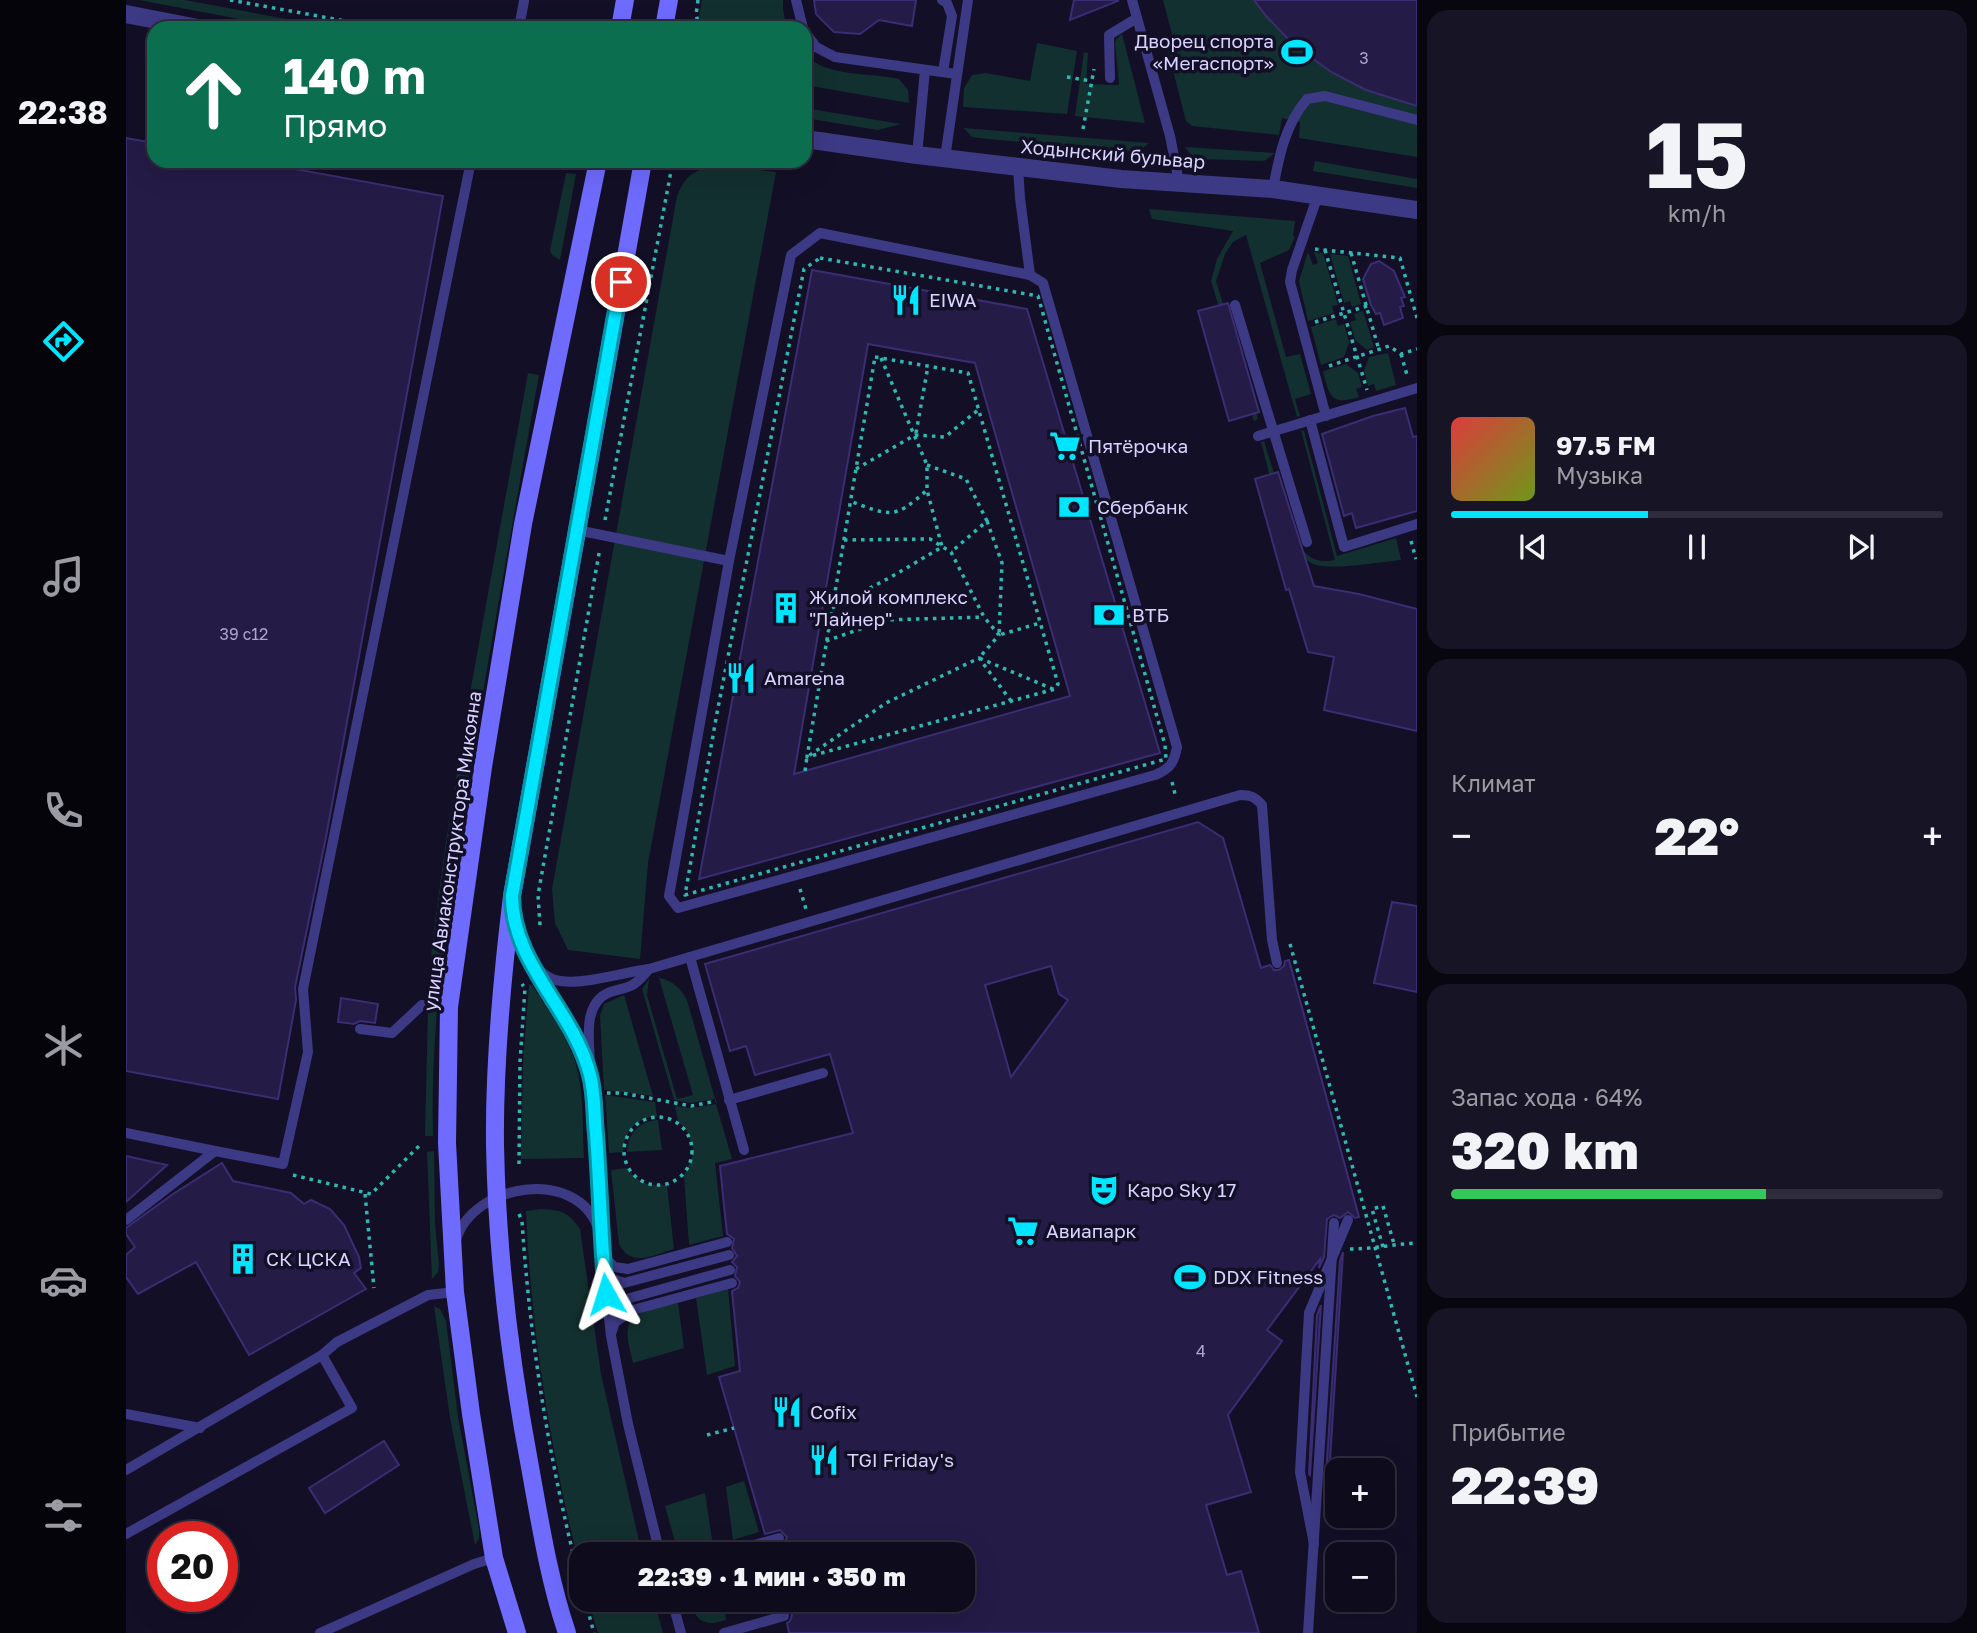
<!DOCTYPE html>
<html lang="ru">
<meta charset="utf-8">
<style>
:root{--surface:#0e0b1c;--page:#171425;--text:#f1f3f6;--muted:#9b9ba3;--line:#2e2b3b;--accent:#00e5ff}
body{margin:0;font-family:"Golos Text",sans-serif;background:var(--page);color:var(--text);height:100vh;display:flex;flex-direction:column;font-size:26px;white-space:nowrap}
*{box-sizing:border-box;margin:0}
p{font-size:23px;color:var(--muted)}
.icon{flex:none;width:38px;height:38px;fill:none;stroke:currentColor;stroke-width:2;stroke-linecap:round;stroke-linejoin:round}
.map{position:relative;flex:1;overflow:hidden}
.sheet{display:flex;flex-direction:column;gap:10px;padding:10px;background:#08060f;width:560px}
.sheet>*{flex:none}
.hud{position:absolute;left:21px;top:21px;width:665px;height:147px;border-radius:21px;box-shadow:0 7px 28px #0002,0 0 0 2px var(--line);background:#0b6e4f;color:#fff;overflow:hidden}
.tools{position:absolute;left:1199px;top:1458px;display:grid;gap:14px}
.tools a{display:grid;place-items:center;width:70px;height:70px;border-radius:14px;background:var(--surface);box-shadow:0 7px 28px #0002,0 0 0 2px var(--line);font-size:35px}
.speed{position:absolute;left:21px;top:1521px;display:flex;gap:14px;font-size:35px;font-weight:700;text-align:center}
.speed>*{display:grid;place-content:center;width:91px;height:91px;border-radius:50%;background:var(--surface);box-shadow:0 7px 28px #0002,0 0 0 2px var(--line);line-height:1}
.speed .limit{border:10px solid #d22;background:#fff;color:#111}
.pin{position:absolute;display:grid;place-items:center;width:60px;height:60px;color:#fff;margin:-30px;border:4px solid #fff;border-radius:50%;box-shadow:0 2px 7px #0007}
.me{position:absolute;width:77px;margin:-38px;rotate:354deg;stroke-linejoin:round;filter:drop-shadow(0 0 5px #0008)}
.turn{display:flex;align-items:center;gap:24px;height:147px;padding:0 21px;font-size:32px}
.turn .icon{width:91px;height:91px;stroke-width:2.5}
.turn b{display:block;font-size:49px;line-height:60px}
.big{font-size:52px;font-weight:800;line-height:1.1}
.sheet .card{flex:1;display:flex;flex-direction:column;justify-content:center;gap:10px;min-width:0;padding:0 24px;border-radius:21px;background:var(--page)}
.sheet .dial{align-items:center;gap:0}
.dial b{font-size:91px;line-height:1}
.song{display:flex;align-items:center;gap:21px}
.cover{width:84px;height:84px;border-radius:10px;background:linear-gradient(135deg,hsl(0 70% 55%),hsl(80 70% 35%))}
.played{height:7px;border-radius:4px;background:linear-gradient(90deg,var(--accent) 40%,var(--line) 40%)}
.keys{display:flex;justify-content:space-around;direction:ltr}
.heat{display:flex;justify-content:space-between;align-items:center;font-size:38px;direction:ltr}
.charge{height:10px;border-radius:5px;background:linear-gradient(90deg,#34c759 64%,var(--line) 0)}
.trip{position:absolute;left:443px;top:1542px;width:406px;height:70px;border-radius:21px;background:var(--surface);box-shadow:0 7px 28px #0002,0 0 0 2px var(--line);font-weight:800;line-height:70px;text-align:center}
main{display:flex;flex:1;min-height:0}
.tab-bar{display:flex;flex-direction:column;width:126px;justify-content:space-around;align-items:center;background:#06040b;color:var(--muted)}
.tab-bar .icon{width:49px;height:49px}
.tab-bar .on{color:var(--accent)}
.tab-bar b{font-size:32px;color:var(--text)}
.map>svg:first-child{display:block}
.green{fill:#12302f}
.building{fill:#241b47;stroke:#3b2d73;stroke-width:2;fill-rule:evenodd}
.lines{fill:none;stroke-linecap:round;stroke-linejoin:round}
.path{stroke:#2fb8b0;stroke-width:3.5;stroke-dasharray:3.5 5;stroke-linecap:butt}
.lane{stroke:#3d3a85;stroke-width:10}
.street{stroke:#3d3a85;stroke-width:18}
.secondary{stroke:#6f6bff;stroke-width:18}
.lane-bridge{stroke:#3d3a85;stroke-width:10}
.route-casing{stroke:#0095a6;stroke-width:18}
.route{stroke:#00e5ff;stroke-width:12}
.labels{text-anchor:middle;stroke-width:7;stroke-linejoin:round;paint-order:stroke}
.number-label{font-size:16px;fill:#aca6d1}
.poi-label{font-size:19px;fill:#d9d4ff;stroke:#130f26;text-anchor:start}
.street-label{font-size:19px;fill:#d9d4ff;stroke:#130f26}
</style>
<main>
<nav class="tab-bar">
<b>22:38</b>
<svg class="icon on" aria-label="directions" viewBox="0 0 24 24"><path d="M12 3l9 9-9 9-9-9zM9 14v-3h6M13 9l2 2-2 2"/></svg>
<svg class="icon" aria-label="music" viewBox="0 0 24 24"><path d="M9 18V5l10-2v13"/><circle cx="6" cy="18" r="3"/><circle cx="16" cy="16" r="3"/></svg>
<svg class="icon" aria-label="phone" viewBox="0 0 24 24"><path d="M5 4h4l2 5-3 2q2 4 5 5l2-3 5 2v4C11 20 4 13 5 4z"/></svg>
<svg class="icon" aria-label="climate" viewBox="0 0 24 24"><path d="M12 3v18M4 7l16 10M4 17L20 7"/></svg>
<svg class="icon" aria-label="car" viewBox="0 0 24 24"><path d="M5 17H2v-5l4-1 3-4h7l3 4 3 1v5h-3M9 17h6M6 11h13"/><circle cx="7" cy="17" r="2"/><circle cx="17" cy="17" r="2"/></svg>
<svg class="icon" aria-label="filters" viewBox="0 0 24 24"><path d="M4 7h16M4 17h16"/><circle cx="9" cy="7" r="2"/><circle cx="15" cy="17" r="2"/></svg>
</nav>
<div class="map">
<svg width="1291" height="1633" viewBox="0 0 1291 1633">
<rect width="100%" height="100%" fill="#130f26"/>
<g class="green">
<path d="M13 0H59L208 28H160Z"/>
<path d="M576 0H657V10L661 28H571Z"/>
<path d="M1037 0H1291V157L1173 138 1174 122 1156 118 1153 135 1066 126 1060 121 1039 39 1046 34Z"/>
<path d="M996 34 1019 123 949 116 958 52 962 53 960 84 993 85 989 43 990 39Z"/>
<path d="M911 43 951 51 941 114 837 107 838 88 846 75 860 73 904 81Z"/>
<path d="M679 55C703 78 744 72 773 79L782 90 783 103 679 85Z"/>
<path d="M679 108 775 124 752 130 679 118Z"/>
<path d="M838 128 1023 143 1017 148 1001 152 853 138 846 137Z"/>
<path d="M1059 147 1149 153 1138 161 1076 159 1066 156Z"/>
<path d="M1189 161 1291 179V188L1187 171Z"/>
<path d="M594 165 650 172 522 863 514 959 442 950 429 923 426 889 551 196C561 172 569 170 594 165Z"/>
<path d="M440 173 450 174 434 260 426 255 424 250Z"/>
<path d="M1023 209 1169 221 1167 236 1169 237 1163 250 1134 263 1160 357 1174 354 1185 394 1169 399 1174 416 1171 417 1120 235 1107 242 1099 254 1090 281 1132 419 1128 421 1085 281 1091 259 1107 231 1026 219Z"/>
<path d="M1182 252 1187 265 1192 263 1188 252 1197 253 1212 305 1206 306 1208 313 1182 321 1173 281Z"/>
<path d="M1204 254 1222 256 1235 304 1226 307 1224 301 1218 303Z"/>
<path d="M1237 311 1248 347 1241 350 1229 340 1224 322 1230 320 1228 314Z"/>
<path d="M1210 319 1212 326 1218 324 1223 342 1218 357 1195 365 1185 327Z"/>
<path d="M1262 353 1270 385 1250 391 1248 384 1242 386 1238 371 1243 357Z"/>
<path d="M1220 364 1232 373 1236 387 1230 389 1233 397C1205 406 1203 396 1197 371Z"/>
<path d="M402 373 413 375C388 515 363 654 340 793 322 907 304 1021 307 1136H299L302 1008 306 945 319 848 340 715Z"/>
<path d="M1175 430 1178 431 1211 556 1270 538 1275 560C1254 562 1209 570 1190 565 1160 557 1143 470 1135 442L1138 441 1168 538C1178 556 1189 564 1209 560Z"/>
<path d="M533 978C547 980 555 989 561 1000L589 1099 565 1103 548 1100 516 989 523 979 521 995 551 1099 567 1095Z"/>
<path d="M403 984 406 985C420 1007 437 1030 447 1056 459 1087 456 1125 458 1158L395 1159 397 1063Z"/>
<path d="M498 995 527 1096 478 1090 474 1015 478 1004Z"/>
<path d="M479 1095 529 1102 531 1116C510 1118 498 1131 497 1152L483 1153Z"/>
<path d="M590 1104 606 1159 589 1163 597 1236 563 1245 558 1175 566 1158 567 1148 560 1129 552 1122 549 1106 565 1108Z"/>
<path d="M532 1120 536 1150 501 1152C502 1134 513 1121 532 1120Z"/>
<path d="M308 1151 309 1224 313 1264 312 1272 306 1279 301 1152Z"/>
<path d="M501 1168C511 1183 524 1187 541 1185L548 1249C528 1255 505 1268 493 1244L485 1170Z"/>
<path d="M415 1209C436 1210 442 1212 454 1229L475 1374 516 1554H455V1571C425 1454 405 1332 400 1211Z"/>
<path d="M602 1289 609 1366 581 1375 570 1298Z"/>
<path d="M552 1303 558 1348 507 1363C505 1353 500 1339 502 1328 504 1310 538 1307 552 1303Z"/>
<path d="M308 1306 314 1309 320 1321 332 1417 353 1529V1538L349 1545 324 1418Z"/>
<path d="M618 1481 633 1532 607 1540 600 1487Z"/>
<path d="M579 1493 587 1546 560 1553 550 1545 539 1506Z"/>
<path d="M462 1600H528L537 1633H472Z"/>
<path d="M564 1600H597L600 1620C578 1627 570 1622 564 1600Z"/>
</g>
<g class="building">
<path d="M688 0H790L786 26 753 20 734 34 708 32 690 14Z"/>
<path d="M948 0H991L992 1 944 20Z"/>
<path d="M1128 0H1291V106L1240 90 1205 72 1167 44 1140 16Z"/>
<path d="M0 138 28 143V161H125L317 196 200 837 169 987 170 1000 152 1099 0 1071Z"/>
<path d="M1253 261 1268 271 1279 297 1275 298 1278 306 1274 307 1277 318 1258 325 1254 313 1250 314 1245 305 1237 279 1245 264Z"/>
<path d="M686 270 901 309 1034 753 573 879ZM742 344 849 363 944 696 668 774Z"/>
<path d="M1102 303 1133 412 1103 421 1072 311Z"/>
<path d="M1279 408 1287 437 1291 436V511L1230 528 1226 513 1218 516 1196 434 1247 416Z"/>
<path d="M1152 472 1188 586 1233 594 1291 609V731L1198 710 1208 657 1182 652 1163 589 1160 590 1129 479Z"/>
<path d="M1072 822 1097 838 1135 968 1144 965 1148 970H1153L1158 966 1159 961 1163 960 1233 1217 1229 1218 1222 1212 1214 1218 1208 1215 1201 1219 1198 1257 1193 1268 1194 1259 1141 1330 1156 1341 1102 1415 1125 1492 1080 1505 1101 1575 1115 1571 1133 1633H663L661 1623 664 1621 666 1615 663 1610 656 1608 654 1600H836V1554H645L643 1549 658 1544 661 1537 654 1530 639 1534 593 1377 614 1371 606 1291 612 1288 614 1282 609 1276 611 1267 606 1262 611 1256 606 1248 608 1239 601 1234 594 1166 727 1133 704 1054 629 1075 620 1046 604 1051 579 964ZM925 966 933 994 942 1000 885 1077 859 985Z"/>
<path d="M1266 902 1291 906V992L1248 983Z"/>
<path d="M215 998 252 1004 249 1023 234 1021 228 1024 212 1022Z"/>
<path d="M0 1156 41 1165 0 1202Z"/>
<path d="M96 1163 107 1181 165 1193 178 1204 185 1200 204 1209 218 1225 233 1257 235 1268 228 1273 240 1289 123 1355 70 1262 12 1294 0 1277V1255L9 1247 0 1234V1228L47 1194Z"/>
<path d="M1217 1252 1203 1476H1200L1214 1261Z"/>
<path d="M1195 1305 1184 1475 1183 1474 1191 1315Z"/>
<path d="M258 1441 273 1465 199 1513 183 1488Z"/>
</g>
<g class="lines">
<g class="path">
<path d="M104 0 258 28"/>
<path d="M572 0 570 15 574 28"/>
<path d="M941 77 965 81"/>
<path d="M957 129 968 69"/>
<path d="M1189 249 1274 258 1291 318"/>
<path d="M1199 250 1241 390"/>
<path d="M1225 253 1253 350"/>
<path d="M694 258 912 296 1039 745 1040 759 559 895 591 713 678 269Z"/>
<path d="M1189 322 1241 306"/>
<path d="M1275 354 1281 375"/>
<path d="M749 357 842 373 932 684 929 689 681 757Z"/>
<path d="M755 358 801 465V490"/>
<path d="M1203 366 1263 346 1275 354 1291 349"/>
<path d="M790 433 802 366"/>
<path d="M801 465 840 479 861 521 825 552"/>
<path d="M730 469 789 435 819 437 852 410"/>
<path d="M479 520 546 166"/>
<path d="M861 521 876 563 873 635 914 623"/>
<path d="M718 540 804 539 825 552 858 617 873 635 853 658 927 689"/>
<path d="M1285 541 1290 559"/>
<path d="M706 608 765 577 816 547 801 490C768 520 764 516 724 501"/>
<path d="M700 641 760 620 858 617"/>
<path d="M679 771 681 757 760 703 853 658 885 701"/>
<path d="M1046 782 1050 798"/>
<path d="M674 889 680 909"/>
<path d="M414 925 412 895 474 548"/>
<path d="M1164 944 1291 1397"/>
<path d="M481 1093H496L565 1106 590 1101"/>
<circle cx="532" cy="1151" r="34"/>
<path d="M393 1164 394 1062 399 988 396 984"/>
<path d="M167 1175 245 1194 295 1144"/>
<path d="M239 1194 248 1288"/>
<path d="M393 1214 396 1221C404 1344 424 1466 455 1585"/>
<path d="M1257 1247 1246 1209 1257 1206 1268 1244"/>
<path d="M1224 1249C1247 1249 1268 1244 1291 1243"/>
<path d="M581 1435 608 1428"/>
<path d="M459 1600 468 1633"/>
</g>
<g class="lane">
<path d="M670 0 677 28"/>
<path d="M816 0 821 3 826 16 817 72"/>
<path d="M1006 0 1044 136 1053 182"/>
<path d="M393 28 398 1"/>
<path d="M679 32 690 47 709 57 830 74"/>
<path d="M984 78 983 35 1011 18"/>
<path d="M791 155 799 70"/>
<path d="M819 158 842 0"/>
<path d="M892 167 894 198 904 275"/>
<path d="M1147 189C1153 156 1159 125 1181 99L1199 96 1291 120"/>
<path d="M1192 195 1166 270 1164 282 1200 416"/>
<path d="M694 233 904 275 917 283 1051 747C1048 763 1044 769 1029 775L552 908 543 896 603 561 665 255Z"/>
<path d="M1109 305 1181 542"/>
<path d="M1184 420 1218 547 1291 524"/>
<path d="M1132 436 1291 388"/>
<path d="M451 530 603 561"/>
<path d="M387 921 394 943 445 1028 457 1052 465 1077 474 1182V1234L485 1336 502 1424 534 1554"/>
<path d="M564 957 618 1150"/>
<path d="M407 964C415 972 423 980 435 981 458 985 499 972 523 969L1114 795C1125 795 1129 797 1136 805L1146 940 1151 963"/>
<path d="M234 1029 266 1033 296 1005 323 1007"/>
<path d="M464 1062C463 1040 457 1004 482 993 490 989 501 989 508 984 514 980 519 974 523 969"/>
<path d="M603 1100 697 1073"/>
<path d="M0 1133 89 1151 0 1220"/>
<path d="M89 1151 157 1164 182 1052 177 989 345 161"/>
<path d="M330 1240C347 1183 451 1167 472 1228"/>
<path d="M477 1255 488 1267 502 1269 601 1242"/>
<path d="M478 1270 487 1279 498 1283 603 1255"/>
<path d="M483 1319 486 1309 497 1300 604 1270"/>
<path d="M485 1334 489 1322 507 1310 606 1283"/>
<path d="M0 1414 74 1428"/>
<path d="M0 1470 196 1355 211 1342 302 1295 329 1292"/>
<path d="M0 1534 226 1408 196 1355"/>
<path d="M1188 1544 1174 1472 1183 1313 1222 1220"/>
<path d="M597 1554 653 1538"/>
<path d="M546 1600 555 1633"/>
<path d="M194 1633 348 1564 368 1558"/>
<path d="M598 1633 658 1616"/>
<path d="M1182 1633 1192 1475"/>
</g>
<g class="street">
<path d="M0 14 72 28"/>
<path d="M679 139 791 155 995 179 1147 189 1291 210"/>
</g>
<g class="secondary">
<path d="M494 28 499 0"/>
<path d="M538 28 543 0"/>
<path d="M391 1633 368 1558 345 1414 329 1292 321 1143 323 1007 357 767 397 524 472 161"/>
<path d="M441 1633C423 1580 414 1522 404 1467 384 1361 371 1253 369 1145 368 1062 376 978 386 896L517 161"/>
</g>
<path class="lane-bridge" d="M1192 1475 1208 1223"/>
</g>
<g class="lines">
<defs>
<path id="route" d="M480 1294C475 1241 474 1187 470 1134 468 1115 469 1094 464 1075 448 1011 386 964 386 896L495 282"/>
</defs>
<use href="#route" class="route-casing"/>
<use href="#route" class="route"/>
</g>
<defs>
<symbol id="stadium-bare" viewBox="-9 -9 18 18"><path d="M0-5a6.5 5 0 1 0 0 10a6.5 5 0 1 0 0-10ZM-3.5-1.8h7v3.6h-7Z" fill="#00e5ff" stroke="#130f26" stroke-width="2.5" paint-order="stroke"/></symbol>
<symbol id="restaurant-bare" viewBox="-9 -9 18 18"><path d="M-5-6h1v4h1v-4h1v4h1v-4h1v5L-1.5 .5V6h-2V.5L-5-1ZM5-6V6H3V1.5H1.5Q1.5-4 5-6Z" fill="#00e5ff" stroke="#130f26" stroke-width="2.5" paint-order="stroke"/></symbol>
<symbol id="supermarket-bare" viewBox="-9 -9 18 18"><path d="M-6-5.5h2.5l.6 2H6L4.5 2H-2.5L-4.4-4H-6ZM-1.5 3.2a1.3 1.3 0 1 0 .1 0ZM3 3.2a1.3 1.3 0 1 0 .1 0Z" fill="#00e5ff" stroke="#130f26" stroke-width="2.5" paint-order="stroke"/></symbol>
<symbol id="bank-bare" viewBox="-9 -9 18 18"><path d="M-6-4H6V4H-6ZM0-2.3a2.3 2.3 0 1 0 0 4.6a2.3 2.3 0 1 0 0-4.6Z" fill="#00e5ff" stroke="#130f26" stroke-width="2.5" paint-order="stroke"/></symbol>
<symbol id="building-bare" viewBox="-9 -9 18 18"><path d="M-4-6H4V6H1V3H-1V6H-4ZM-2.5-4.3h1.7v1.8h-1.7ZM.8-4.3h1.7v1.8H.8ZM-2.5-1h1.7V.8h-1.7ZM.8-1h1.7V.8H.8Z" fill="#00e5ff" stroke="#130f26" stroke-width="2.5" paint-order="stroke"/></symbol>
<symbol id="theatre-bare" viewBox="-9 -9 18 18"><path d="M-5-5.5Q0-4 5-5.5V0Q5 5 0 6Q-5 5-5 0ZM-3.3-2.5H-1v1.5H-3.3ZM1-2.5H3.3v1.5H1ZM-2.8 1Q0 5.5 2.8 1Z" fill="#00e5ff" stroke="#130f26" stroke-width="2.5" paint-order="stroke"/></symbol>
</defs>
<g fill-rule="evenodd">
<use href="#stadium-bare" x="1149" y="30" width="44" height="44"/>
<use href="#restaurant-bare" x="758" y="278" width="44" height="44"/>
<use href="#supermarket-bare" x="917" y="424" width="44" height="44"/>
<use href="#bank-bare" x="926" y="485" width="44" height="44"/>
<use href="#building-bare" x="638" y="586" width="44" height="44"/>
<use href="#bank-bare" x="961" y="593" width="44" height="44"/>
<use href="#restaurant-bare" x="593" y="656" width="44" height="44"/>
<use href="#theatre-bare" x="956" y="1168" width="44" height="44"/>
<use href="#supermarket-bare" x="875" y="1209" width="44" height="44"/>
<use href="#building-bare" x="95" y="1237" width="44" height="44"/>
<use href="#stadium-bare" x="1042" y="1255" width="44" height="44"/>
<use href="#restaurant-bare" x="639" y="1390" width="44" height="44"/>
<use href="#restaurant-bare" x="676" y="1438" width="44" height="44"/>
</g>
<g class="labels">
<g class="number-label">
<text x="1238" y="64">3</text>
<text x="118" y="640">39 с12</text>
<text x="1075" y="1357">4</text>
</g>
<g class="poi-label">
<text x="1148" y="48" text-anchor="end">Дворец спорта<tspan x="1148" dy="22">«Мегаспорт»</tspan></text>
<text x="803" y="307">EIWA</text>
<text x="962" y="453">Пятёрочка</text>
<text x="971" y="514">Сбербанк</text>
<text x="683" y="604">Жилой комплекс<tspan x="683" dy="22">"Лайнер"</tspan></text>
<text x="1006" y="622">ВТБ</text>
<text x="638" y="685">Amarena</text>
<text x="1001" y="1197">Каро Sky 17</text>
<text x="920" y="1238">Авиапарк</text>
<text x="140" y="1266">СК ЦСКА</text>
<text x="1087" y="1284">DDX Fitness</text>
<text x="684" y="1419">Cofix</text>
<text x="721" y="1467">TGI Friday's</text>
</g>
<g class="street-label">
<text transform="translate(987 154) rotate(5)" y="7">Ходынский бульвар</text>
<text transform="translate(326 851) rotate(-82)" y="7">улица Авиаконструктора Микояна</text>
</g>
</g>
</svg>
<div class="tools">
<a>+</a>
<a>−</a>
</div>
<div class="speed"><div class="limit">20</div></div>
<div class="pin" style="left:495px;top:282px;background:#d93025"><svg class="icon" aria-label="arrive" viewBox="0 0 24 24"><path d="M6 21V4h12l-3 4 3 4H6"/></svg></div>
<svg class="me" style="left:480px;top:1294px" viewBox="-20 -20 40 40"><path d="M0-17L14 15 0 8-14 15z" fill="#00e5ff" stroke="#fff" stroke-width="4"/></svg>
<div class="trip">22:39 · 1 мин · 350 m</div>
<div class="hud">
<div class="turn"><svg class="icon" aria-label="ahead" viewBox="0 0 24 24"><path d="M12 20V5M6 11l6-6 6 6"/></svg><div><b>140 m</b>Прямо</div></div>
</div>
</div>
<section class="sheet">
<div class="card dial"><b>15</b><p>km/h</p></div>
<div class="card">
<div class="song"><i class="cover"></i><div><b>97.5 FM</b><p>Музыка</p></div></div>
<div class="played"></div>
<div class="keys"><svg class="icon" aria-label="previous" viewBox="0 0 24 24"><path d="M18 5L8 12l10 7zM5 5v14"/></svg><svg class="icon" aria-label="pause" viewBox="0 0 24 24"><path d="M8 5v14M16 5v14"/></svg><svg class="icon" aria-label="next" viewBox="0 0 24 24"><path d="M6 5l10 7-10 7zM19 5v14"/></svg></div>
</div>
<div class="card"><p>Климат</p>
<div class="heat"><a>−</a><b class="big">22°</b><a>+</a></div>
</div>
<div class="card"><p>Запас хода · 64%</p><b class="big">320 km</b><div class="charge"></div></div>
<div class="card"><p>Прибытие</p><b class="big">22:39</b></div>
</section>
</main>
